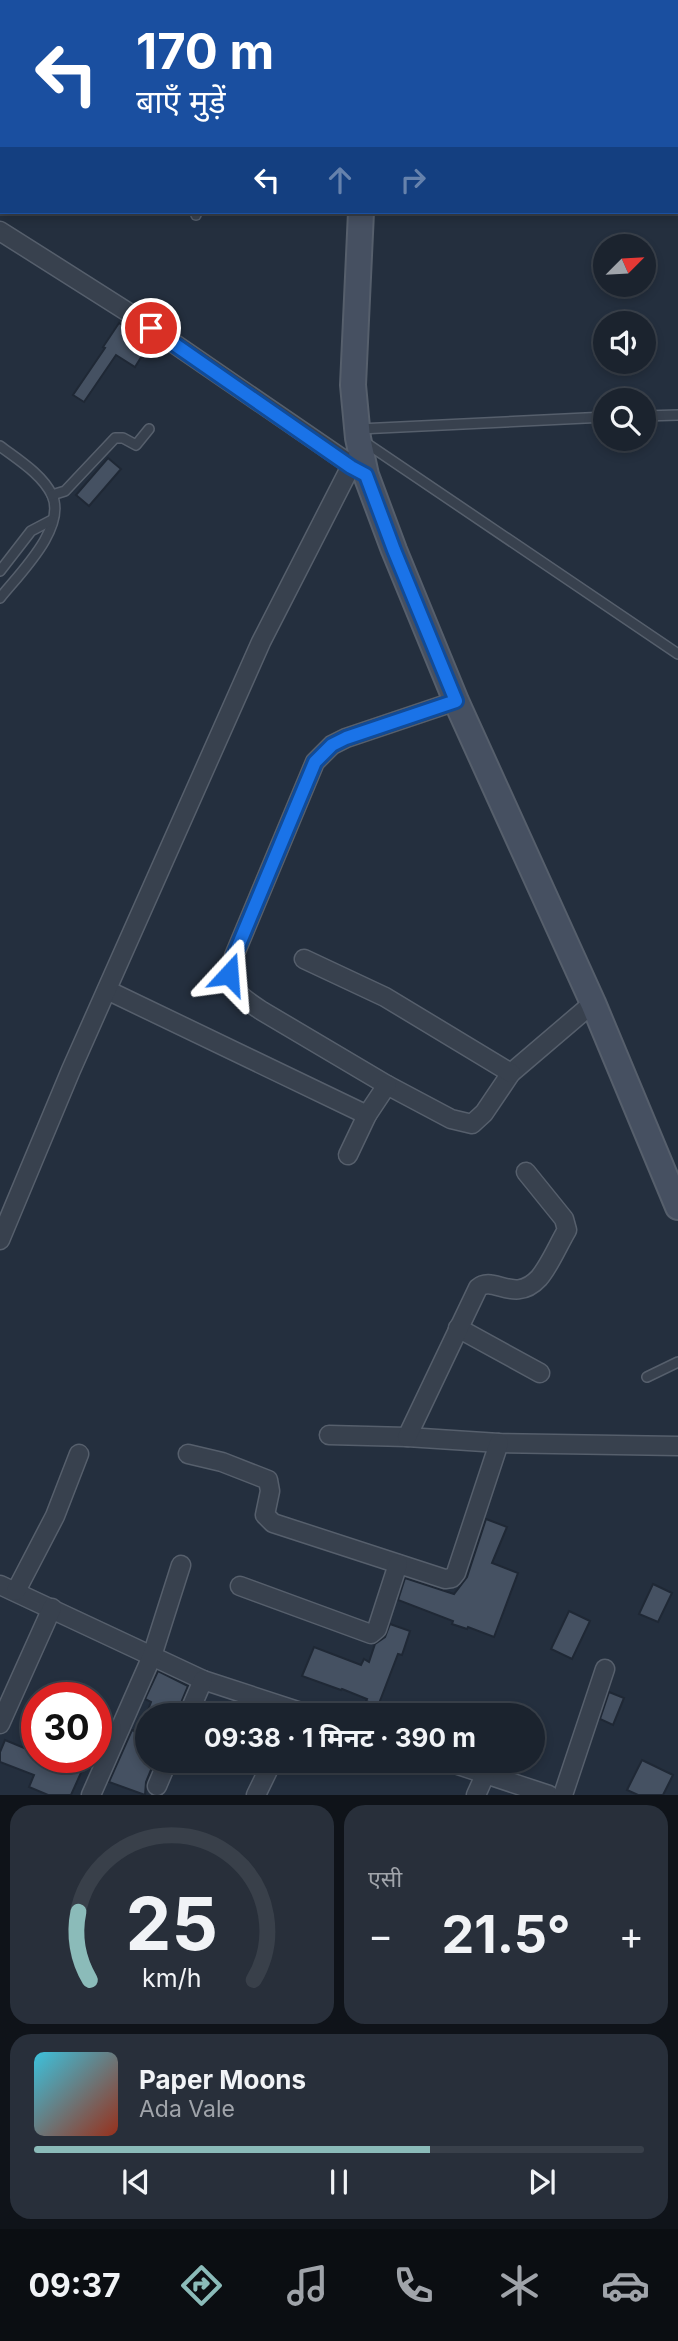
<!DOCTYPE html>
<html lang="hi">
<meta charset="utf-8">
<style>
:root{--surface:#1b232e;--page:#282f3a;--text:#f1f3f6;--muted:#a0a4aa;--line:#39404a;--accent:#8bbbb9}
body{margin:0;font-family:Inter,"Noto Sans Devanagari",sans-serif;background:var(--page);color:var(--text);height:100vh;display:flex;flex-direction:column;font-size:26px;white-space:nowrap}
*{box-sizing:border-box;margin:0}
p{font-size:23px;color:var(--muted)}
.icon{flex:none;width:38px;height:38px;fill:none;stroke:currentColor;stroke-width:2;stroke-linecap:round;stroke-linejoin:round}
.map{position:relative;height:1795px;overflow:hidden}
.sheet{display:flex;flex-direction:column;gap:10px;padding:10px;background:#0f1319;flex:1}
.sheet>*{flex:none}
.banner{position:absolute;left:0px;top:0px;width:679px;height:214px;box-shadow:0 4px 10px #0003,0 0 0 2px var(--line);background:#1a4fa0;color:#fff;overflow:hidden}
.needle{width:46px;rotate:66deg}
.buttons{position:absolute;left:593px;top:234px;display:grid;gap:14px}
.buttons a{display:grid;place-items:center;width:63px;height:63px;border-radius:50%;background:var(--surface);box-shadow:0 4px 10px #0003,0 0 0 2px var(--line);font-size:35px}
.speed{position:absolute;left:21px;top:1682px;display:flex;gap:14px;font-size:35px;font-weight:700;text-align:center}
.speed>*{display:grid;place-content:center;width:91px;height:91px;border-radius:50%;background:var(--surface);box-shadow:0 4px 10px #0003,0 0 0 2px var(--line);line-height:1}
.speed .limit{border:10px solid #d22;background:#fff;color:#111}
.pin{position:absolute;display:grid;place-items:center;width:60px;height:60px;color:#fff;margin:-30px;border:4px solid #fff;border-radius:50%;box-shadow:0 2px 7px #0007}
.me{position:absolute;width:77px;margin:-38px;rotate:19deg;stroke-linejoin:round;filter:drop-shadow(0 0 5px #0008)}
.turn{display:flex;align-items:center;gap:24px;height:147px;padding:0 21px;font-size:32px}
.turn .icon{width:91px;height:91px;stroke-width:2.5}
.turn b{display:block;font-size:49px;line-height:60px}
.lanes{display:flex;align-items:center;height:66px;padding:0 21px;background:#0003;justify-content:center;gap:35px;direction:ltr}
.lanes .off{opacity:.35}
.big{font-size:52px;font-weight:700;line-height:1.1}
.sheet .widget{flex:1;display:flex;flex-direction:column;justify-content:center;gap:10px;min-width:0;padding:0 24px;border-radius:21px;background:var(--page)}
.sheet .dial{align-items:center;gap:0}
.dial svg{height:182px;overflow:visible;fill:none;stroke:var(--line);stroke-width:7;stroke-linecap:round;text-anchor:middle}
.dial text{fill:var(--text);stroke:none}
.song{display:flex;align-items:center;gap:21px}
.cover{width:84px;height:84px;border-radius:10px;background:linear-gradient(135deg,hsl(190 70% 55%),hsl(10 70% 35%))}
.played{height:7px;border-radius:4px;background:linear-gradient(90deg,var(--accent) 65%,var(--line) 65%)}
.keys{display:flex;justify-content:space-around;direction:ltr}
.heat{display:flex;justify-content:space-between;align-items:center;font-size:38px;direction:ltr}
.sheet .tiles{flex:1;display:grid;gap:10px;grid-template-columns:1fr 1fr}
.widget:last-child{grid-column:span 2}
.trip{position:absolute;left:135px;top:1703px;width:410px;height:70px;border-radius:35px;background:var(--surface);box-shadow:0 4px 10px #0003,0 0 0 2px var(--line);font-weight:700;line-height:70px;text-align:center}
.dock{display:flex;height:112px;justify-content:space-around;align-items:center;background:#0b0e12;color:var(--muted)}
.dock .icon{width:49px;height:49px}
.dock .active{color:var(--accent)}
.dock b{font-size:32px;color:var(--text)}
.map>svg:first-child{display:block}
.building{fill:#455162;stroke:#1f2835;stroke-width:2}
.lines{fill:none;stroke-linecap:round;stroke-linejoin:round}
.service-casing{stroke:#565f6c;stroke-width:12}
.minor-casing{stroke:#565f6c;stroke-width:21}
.secondary-casing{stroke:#565f6c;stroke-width:28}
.service{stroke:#38414e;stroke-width:9}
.minor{stroke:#38414e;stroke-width:18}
.secondary{stroke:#465061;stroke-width:24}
.route-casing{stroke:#114b97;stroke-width:18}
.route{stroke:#1a73e8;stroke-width:12}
</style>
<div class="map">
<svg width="678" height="1795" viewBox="0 0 678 1795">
<rect width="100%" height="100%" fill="#242f3e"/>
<g class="building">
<path d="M119 323 150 343 135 367 116 355 84 402 73 395 105 348 103 347Z"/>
<path d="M108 458 121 469 89 506 76 495Z"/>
<path d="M486 1519 507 1527 492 1563 518 1573 494 1637 468 1627 467 1629 452 1624 453 1621 398 1600 405 1578 454 1594 467 1577Z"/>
<path d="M653 1584 672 1593 658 1622 639 1614Z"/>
<path d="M569 1611 590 1621 572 1659 551 1649Z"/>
<path d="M390 1624 410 1631 402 1655 398 1654 378 1706 366 1701 367 1699 342 1689 341 1690 302 1676 314 1647 361 1665 364 1659 369 1662 375 1644 385 1637Z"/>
<path d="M158 1671 188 1686 176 1715H146L151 1702 145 1699Z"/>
<path d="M609 1692 624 1698 613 1725 600 1719Z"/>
<path d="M132 1730 147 1737V1760H155L146 1782 145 1795 109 1782Z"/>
<path d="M5 1740 34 1752 32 1757H88L71 1795H48L29 1787 34 1775 0 1762V1752Z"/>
<path d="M487 1760H523L519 1773 487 1762Z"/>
<path d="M642 1760 673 1775 663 1795H638L627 1790Z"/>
</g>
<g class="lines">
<defs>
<g id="service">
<path d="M196 212V215"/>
<path d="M644 416 678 415"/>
<path d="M359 429 606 417"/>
<path d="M363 441 678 654"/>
<path d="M0 446C17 459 42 474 52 495 67 528 19 574 0 598"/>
<path d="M52 495 65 491 115 438H123L136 445 149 429"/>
<path d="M0 571 31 531 52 520"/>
<path d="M647 1377 678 1362"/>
</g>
<g id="minor">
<path d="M37 0V2"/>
<path d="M0 160 2 154"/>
<path d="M0 231 134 316 360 471"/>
<path d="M456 701 346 738 332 745 315 762 234 956C225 988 236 994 262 1011L387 1085 451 1119 472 1124 484 1113 511 1073 593 1003"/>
<path d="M304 959 385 997 511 1073"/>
<path d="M107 990 367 1115"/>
<path d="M348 1155 367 1115 387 1085"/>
<path d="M0 1240 71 1070 261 642 351 466"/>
<path d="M458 1328 540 1373"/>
<path d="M329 1435 407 1437 499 1443 678 1446"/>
<path d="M407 1437 478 1288C493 1274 514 1305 539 1278 550 1265 558 1245 567 1230L564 1219 526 1172"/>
<path d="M188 1454 222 1462 268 1480 270 1491 265 1515 273 1523 445 1579 452 1578 456 1573 499 1443"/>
<path d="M0 1585 203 1680 310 1715"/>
<path d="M240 1586 371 1634 377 1629 398 1564"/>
<path d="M16 1591 55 1516 79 1454"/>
<path d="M188 1715 203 1680"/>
<path d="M0 1724 52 1608"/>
<path d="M443 1760 549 1795"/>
<path d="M157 1786 168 1760"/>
<path d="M91 1795 152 1656 181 1565"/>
<path d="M256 1795 273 1760"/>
<path d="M476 1795 485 1775"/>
<path d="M563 1795 605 1669"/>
</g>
<g id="secondary">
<path d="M365 2V0"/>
<path d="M361 212 353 385 358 438 366 475 394 550 456 701 593 1003 678 1207"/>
</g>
</defs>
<use href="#service" class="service-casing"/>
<use href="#minor" class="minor-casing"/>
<use href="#secondary" class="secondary-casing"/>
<use href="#service" class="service"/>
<use href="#minor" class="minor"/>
<use href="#secondary" class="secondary"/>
</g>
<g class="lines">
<defs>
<path id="route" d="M151 328 351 467 366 475 394 550 456 701 346 738 332 745 315 762 234 956 229 974"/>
</defs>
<use href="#route" class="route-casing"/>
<use href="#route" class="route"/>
</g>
</svg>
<div class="buttons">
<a><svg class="needle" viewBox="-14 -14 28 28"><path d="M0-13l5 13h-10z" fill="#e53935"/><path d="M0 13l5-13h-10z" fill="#a0a4aa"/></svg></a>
<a><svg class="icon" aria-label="sound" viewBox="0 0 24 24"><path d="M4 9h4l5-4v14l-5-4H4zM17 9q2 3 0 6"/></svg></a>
<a><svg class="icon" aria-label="search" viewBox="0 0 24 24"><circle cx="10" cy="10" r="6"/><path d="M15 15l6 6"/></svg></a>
</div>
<div class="speed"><div class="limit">30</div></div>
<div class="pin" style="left:151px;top:328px;background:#d93025"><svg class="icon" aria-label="arrive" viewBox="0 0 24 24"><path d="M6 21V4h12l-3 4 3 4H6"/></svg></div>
<svg class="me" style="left:229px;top:974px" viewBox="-20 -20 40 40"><path d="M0-17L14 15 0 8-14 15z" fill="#1a73e8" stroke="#fff" stroke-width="4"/></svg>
<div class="trip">09:38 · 1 मिनट · 390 m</div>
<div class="banner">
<div class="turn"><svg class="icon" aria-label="left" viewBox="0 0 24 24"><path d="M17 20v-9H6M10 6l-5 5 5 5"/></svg><div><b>170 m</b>बाएँ मुड़ें</div></div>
<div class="lanes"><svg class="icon" aria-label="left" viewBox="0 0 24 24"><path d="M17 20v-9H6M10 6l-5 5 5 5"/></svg><svg class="icon off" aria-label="ahead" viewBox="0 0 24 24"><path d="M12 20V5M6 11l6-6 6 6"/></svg><svg class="icon off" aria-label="right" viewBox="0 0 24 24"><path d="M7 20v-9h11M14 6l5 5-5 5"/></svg></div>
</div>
</div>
<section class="sheet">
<div class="tiles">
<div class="widget dial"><svg viewBox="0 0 100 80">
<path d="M14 69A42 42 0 1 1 86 69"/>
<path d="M14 69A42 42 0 0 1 9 39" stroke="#8bbbb9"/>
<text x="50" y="56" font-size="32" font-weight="700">25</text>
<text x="50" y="72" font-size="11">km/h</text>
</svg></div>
<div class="widget"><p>एसी</p>
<div class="heat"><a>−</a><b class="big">21.5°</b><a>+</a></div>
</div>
<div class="widget">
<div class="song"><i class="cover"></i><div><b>Paper Moons</b><p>Ada Vale</p></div></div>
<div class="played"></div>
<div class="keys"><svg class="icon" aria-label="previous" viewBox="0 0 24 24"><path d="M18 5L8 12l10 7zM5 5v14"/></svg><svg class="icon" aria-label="pause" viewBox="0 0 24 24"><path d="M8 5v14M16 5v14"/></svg><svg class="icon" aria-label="next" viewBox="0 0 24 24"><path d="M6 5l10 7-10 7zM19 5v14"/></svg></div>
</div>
</div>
</section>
<nav class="dock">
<b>09:37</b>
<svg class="icon active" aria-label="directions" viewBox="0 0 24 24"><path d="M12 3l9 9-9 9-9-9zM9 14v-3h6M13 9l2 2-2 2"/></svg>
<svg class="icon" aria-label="music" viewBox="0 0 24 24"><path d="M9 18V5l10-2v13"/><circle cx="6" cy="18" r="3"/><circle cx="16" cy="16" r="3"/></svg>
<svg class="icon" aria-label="phone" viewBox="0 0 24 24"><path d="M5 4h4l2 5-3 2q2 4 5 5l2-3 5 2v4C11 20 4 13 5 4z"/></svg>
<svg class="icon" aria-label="climate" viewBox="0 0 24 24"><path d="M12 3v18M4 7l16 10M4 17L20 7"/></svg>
<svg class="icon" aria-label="car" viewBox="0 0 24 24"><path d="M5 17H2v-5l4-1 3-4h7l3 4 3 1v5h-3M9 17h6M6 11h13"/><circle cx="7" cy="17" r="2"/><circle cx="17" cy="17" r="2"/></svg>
</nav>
